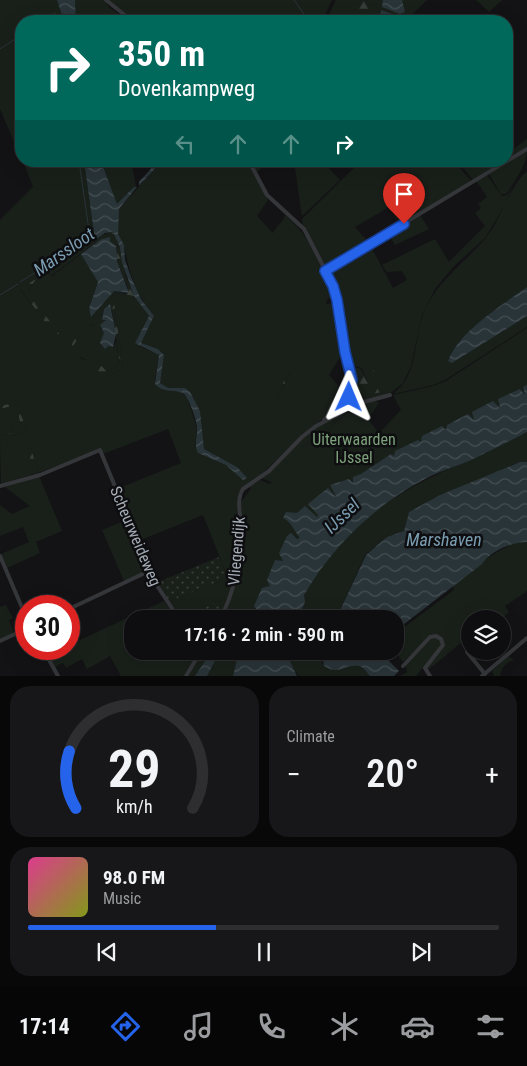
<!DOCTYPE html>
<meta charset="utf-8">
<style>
:root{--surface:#0e0e10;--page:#171719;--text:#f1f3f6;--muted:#9b9c9f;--line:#2e2e30;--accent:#2563eb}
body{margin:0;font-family:"Roboto Condensed",sans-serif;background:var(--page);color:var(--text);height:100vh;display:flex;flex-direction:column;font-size:19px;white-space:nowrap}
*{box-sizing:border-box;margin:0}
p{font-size:16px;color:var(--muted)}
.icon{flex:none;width:28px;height:28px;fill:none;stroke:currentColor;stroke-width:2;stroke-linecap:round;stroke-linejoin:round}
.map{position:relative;height:676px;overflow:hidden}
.panel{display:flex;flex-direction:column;gap:10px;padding:10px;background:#080809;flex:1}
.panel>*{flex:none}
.top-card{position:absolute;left:15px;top:15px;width:498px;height:152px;border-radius:20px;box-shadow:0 5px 20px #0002,0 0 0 1px var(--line);background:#00695c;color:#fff;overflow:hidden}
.controls{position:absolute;left:461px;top:610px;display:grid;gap:10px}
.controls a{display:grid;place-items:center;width:50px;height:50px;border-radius:50%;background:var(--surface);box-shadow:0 5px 20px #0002,0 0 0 1px var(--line);font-size:25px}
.speed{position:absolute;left:15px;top:595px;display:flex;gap:10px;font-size:25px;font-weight:700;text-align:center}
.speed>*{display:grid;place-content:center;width:65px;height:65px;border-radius:50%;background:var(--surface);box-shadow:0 5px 20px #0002,0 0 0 1px var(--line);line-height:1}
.speed .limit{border:8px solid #d22;background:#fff;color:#111}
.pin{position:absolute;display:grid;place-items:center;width:42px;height:42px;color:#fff;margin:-51px -21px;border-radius:50% 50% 50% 0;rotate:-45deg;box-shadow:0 0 5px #0007}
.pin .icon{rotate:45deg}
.me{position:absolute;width:55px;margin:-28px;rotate:1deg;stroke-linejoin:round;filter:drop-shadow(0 0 4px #0008)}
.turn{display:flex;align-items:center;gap:18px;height:105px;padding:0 20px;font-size:22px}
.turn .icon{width:65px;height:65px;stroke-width:2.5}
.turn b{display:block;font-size:35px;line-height:42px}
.lanes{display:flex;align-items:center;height:48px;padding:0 20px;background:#0003;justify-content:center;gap:25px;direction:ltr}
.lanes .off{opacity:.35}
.big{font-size:38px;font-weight:600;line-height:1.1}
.panel .widget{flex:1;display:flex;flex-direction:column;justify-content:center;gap:8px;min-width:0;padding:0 18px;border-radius:20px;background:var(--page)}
.panel .dial{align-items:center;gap:0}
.dial svg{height:130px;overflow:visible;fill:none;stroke:var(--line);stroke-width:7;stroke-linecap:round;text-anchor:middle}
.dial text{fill:var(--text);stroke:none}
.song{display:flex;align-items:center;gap:15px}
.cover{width:60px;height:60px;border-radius:8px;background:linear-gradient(135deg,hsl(330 70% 55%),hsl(70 70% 35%))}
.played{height:5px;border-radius:2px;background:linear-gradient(90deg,var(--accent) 40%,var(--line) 40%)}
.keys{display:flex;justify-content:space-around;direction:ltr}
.heat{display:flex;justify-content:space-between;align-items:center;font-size:28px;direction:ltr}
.panel .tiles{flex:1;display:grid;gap:10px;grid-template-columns:1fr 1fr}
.widget:last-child{grid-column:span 2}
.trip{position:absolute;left:124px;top:610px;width:280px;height:50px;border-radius:20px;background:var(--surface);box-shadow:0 5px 20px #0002,0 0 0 1px var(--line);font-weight:600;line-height:50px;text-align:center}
.tabs{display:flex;height:80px;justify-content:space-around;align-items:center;background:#060606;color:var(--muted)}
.tabs .icon{width:35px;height:35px}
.tabs .current{color:var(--accent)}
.tabs b{font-size:22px;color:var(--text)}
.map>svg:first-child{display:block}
.green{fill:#19201a;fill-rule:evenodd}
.forest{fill:url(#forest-firs)}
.garden{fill:url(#garden-dots)}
.water{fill:url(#water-waves)}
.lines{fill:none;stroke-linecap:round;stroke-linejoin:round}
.stream{stroke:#293439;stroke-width:1}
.minor{stroke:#34363a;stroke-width:4}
.route-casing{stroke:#184099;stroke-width:12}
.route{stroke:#2563eb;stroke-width:9}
.labels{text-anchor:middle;stroke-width:5;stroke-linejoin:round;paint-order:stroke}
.park-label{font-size:16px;fill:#7da17b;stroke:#0e0e10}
.street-label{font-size:16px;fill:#a5acb6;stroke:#0e0e10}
.water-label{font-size:18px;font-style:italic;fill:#7b9db2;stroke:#0e0e10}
</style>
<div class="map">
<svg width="527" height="676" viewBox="0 0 527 676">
<defs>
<pattern id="forest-firs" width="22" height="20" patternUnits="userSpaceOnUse" patternTransform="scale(1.25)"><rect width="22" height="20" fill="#19201a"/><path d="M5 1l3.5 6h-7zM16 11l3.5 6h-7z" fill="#373e39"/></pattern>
<pattern id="garden-dots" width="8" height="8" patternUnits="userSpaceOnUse" patternTransform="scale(1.25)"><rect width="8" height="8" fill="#19201a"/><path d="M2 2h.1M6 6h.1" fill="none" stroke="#373e39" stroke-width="1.8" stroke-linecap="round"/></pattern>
<pattern id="water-waves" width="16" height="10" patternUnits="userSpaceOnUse" patternTransform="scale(1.25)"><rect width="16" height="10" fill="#293439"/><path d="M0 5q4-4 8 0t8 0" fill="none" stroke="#454f53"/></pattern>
</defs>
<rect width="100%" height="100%" fill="#131315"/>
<g class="green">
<path d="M0 0H57L64 21H21V158L0 109Z"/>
<path d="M75 0H104L110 8 129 21H76Z"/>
<path d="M106 0H332L322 21H133Z"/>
<path d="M336 0H427L405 21H326Z"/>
<path d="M476 0H502L489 12Z"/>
<path d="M527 139V148L506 161V154Z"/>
<path d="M527 150C527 164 514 183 506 194H501L489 174Z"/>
<path d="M23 161H84L95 240 47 272 52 276 81 254 98 281 89 308 91 317 76 334 71 346H73L87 326 93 325V320L104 308 102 320H106L100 328 104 332 108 346 113 347 116 341 120 364 107 372 102 366 79 357 106 378 123 367 113 295 116 293 134 296 149 316 136 341 141 347 159 355 155 380 163 390 181 392 187 397 197 428 195 446 198 453 226 465 239 475 237 467 204 449 199 409 180 388H168L160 383 164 355 158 349 141 343 154 316C135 292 130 275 124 246 123 242 120 240 118 236 116 228 118 217 119 209L162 161H248L268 200 257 216 273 233C277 226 283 222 285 215 307 232 326 270 334 296L327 299 326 304 335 303 343 352 329 375 348 396C339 411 320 419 307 431 284 452 263 474 239 494 235 506 240 520 240 532 239 563 232 592 219 619H213L222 600 179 617 168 602 228 578 203 515 138 541 117 489 181 463 168 429 103 454 101 449 38 473 18 402 0 406V220L33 187ZM36 279 28 292 65 348 20 289ZM292 369 277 401 274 402 289 370Z"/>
<path d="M101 161H131L136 186 117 205Z"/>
<path d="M251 161H269L257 172Z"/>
<path d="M294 161H322L340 180 302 216Z"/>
<path d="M361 161H454L472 182 401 224 389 207 355 227 369 243 327 268 324 267 303 226 302 219Z"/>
<path d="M457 161H506L474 181Z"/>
<path d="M527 172V287C502 305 459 331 448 361L452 363 527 316V327L445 380 433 385 393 394C421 373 412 336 426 307 445 271 475 257 494 226 500 215 518 175 527 172Z"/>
<path d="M487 175 502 196 507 195 513 186 506 203 485 238 455 265 435 289 422 315 411 366 403 383 388 395 358 402 349 365 351 366 360 396 383 392 349 350 343 315H340L337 293 328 272 329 269 370 245 393 288 407 280 402 271 387 272 382 265 435 239 449 262 485 226 475 213 481 208 478 204 487 197 476 181Z"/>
<path d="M420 215 429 229 395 245 389 234Z"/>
<path d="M527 328V394L447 433 257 619H221L234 590 239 556 241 502 251 489 249 486 260 480 270 484 307 447 352 413 363 417 365 415 360 404 373 400 379 403 368 419 379 433 401 410 393 395 433 386 446 381Z"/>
<path d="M352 385 354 404 322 423 347 402Z"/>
<path d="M16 405 22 430 15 431 12 427 11 433 0 436V409Z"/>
<path d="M353 408 358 411H350L304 446 269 481 261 478 312 430Z"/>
<path d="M527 432V462L513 464 503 471 440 495 409 512 404 531 387 537 365 555 336 619H298C306 607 302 604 304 595 305 588 327 560 332 554 383 488 456 469 527 432Z"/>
<path d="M23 433 34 474 1 484 0 440Z"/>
<path d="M39 476 62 531 36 542 40 553 7 568 1 554 29 542 23 527 0 536V505L12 514 30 506 5 487Z"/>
<path d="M126 520 147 571 124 581 102 530Z"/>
<path d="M519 542H527V591L505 606 509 612 501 619H470V651H489L477 660 462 642 428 670 427 666 442 649 440 637 432 634 403 662 395 651V634L454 590 452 586C474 569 492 551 519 542Z"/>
<path d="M164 601 177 619H132V651H199L184 676H121L110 656 87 669 82 659 66 668 63 663 55 667 44 649H69V645Z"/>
<path d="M6 605 13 618 9 620 14 633 0 640V607Z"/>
<path d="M431 637 440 639 441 645 416 676H400L407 672 405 665Z"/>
<path d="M203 651H246L238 676H187Z"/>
<path d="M286 651H322V663C341 676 344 663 358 666 363 667 367 673 370 676H299L291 666Z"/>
<path d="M508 656 514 660C506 662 501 668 500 676H494L492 671Z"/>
</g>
<g class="forest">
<path d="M346 0H383L382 7 405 12 402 0H407L409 18 407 21H392H394L395 16 382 10 380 21H365Z"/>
<path d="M113 232 121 247 126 277 134 294V296L116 293 113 295 123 367 106 378 88 370 77 358 99 363 107 372 120 364 112 311 108 305 93 320 94 324 87 326 73 346 71 344 76 334 110 293 114 291 127 294 128 288 117 261 116 246 110 241V237L96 242 52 275 46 272 100 236Z"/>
<path d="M36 279 28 292 66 343 64 348 20 288Z"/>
<path d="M340 315H343L349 350 359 361 369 359 383 392 360 396 351 366 361 369 369 386 362 368 348 364Z"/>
<path d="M292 368 277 401 274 402 289 370Z"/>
<path d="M18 402 38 473 34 474 23 433 0 440V436L11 433 12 427 15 431 22 430 16 405 0 409V406Z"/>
<path d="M350 411H358L363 417 352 413 307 447 272 482 269 481 303 447Z"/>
</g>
<g class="garden">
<path d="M219 557 228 578 168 602 156 583Z"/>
<path d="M222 601 213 619 179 617 221 600Z"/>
</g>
<g class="water">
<path d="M57 0H75L76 21H64Z"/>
<path d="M383 0H402L405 12 400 14 382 7Z"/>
<path d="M381 10 395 15 396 20 380 21Z"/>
<path d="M84 161H101L117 204 134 187H137L119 209 118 234 124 245 125 260 131 277 141 299 154 316 141 343 158 349 164 355 160 383 168 388H185L190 392 200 411 204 449 237 467 247 478 243 480 226 465 198 453C193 444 198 436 197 426 195 416 191 405 186 396 182 388 164 395 155 384L159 355 135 343 149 316 134 296 122 262 120 247 113 232 105 233 95 240Z"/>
<path d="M158 161H162L139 186V182Z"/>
<path d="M110 237V241L116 246 117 261 129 293 114 291 91 317 89 308 98 282 81 254 100 240Z"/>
<path d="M527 287V316L452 363 448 361C459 331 502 305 527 287Z"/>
<path d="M110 304 116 334 113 347 108 346 105 349 100 343 104 333 100 325 106 320H102L104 309Z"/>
<path d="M527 385V432C508 442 488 452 469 461 453 467 438 472 423 480 373 507 333 546 304 595L305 602 298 619H245L253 611 259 612 254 606 262 588 270 586 267 580 275 560 283 561 279 553 287 536 291 533 297 539 300 538C295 532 290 520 283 518L286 512 297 513 305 506 317 517 318 515 308 504 328 488 337 498 330 485 349 479 353 483V477L361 474 391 454 394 456 395 451 418 440 421 442 422 436 442 426 446 430 447 425 468 414 474 420 472 412 493 401 500 408 498 399 520 389 525 395 523 387Z"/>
<path d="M520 462H527V542C512 542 490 551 482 564L395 631V619H336L366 555 387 537 404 531 409 512 440 495Z"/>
<path d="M212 651H220L207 676H195Z"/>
<path d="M239 651H285L297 676H233Z"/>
<path d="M322 651H385L387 655 386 658 399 671 394 676H370C367 673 363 666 358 666 344 664 340 676 324 666Z"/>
</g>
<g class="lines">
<g class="stream">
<path d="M294 0 309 21"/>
<path d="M55 13 58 21"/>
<path d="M41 21 53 14"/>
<path d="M0 49 21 35"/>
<path d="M79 161 90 237"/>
<path d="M20 282 95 235"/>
<path d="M0 295 18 284"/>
</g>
<g class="minor">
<path d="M106 0 132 21"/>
<path d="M249 161 267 195 304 229 332 283 357 404"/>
<path d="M325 271 527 149"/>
<path d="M324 420 346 402 351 386"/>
<path d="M0 486 40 475 100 450 154 581 179 619"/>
<path d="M0 556 26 617"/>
<path d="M69 609 149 571"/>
<path d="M220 619C235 592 239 562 241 532 242 518 235 501 243 489L269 471 302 437 316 426 360 403 390 395"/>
<path d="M0 641 26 629"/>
<path d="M43 649 58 676"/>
<path d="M467 652 485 674"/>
<path d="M403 666 430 637 436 636 441 639 443 645 425 668 430 676"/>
<path d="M186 676 201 651"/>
<path d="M482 676 527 638"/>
</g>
</g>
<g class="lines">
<defs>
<path id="route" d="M349 397 352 380 345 352 337 300 333 286 325 271 404 224"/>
</defs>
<use href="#route" class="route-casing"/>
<use href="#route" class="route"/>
</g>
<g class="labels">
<g class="park-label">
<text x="354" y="445">Uiterwaarden<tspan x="354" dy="18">IJssel</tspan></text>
</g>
<g class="street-label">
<text transform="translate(136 536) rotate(67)" y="6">Scheurweideweg</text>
<text transform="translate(236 551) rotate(-85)" y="6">Vliegendijk</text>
</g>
<g class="water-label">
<text transform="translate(64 252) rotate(-35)" y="6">Marssloot</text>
<text transform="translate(342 516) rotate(-44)" y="6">IJssel</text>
<text x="444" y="546">Marshaven</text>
</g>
</g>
</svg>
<div class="controls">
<a><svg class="icon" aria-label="layers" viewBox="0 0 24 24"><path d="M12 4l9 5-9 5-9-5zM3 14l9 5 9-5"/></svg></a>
</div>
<div class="speed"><div class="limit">30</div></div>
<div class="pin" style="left:404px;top:224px;background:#d93025"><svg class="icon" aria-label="arrive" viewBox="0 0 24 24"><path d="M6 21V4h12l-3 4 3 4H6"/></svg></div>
<svg class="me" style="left:349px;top:397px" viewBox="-20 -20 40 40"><path d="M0-17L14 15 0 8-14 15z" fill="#2563eb" stroke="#fff" stroke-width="4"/></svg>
<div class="trip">17:16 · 2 min · 590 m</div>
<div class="top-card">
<div class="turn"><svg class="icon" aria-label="right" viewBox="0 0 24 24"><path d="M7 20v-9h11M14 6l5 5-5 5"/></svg><div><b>350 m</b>Dovenkampweg</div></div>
<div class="lanes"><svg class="icon off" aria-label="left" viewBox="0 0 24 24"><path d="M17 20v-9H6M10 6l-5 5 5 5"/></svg><svg class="icon off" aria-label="ahead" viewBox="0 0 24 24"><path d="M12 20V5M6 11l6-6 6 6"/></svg><svg class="icon off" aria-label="ahead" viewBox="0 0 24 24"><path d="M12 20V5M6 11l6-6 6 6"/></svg><svg class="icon" aria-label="right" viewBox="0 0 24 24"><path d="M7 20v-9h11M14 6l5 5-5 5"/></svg></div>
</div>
</div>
<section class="panel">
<div class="tiles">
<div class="widget dial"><svg viewBox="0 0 100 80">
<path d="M14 69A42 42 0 1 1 86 69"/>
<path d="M14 69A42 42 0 0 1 10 34" stroke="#2563eb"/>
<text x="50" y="56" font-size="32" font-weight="700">29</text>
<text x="50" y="72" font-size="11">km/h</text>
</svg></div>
<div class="widget"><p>Climate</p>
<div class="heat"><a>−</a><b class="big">20°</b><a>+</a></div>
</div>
<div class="widget">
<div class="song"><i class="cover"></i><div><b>98.0 FM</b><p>Music</p></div></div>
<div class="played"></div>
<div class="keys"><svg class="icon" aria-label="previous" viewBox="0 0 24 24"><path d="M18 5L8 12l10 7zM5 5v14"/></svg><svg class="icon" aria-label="pause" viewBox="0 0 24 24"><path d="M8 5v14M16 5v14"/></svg><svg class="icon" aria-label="next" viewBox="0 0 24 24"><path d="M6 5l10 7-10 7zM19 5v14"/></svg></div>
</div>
</div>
</section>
<nav class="tabs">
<b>17:14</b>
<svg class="icon current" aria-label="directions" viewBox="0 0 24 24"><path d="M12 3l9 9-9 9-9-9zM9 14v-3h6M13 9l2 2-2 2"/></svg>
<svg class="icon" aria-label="music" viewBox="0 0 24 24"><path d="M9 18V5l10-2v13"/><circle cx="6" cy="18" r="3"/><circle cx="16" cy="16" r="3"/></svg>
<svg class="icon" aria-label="phone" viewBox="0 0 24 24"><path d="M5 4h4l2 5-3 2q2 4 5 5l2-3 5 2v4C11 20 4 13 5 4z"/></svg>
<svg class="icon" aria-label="climate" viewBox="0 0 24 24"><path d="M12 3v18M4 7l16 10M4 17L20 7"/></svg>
<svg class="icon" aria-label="car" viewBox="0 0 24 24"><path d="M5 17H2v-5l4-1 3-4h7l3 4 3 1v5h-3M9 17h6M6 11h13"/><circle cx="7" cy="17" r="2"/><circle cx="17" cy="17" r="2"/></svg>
<svg class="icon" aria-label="filters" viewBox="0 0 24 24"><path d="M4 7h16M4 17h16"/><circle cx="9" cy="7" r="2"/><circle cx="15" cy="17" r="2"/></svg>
</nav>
